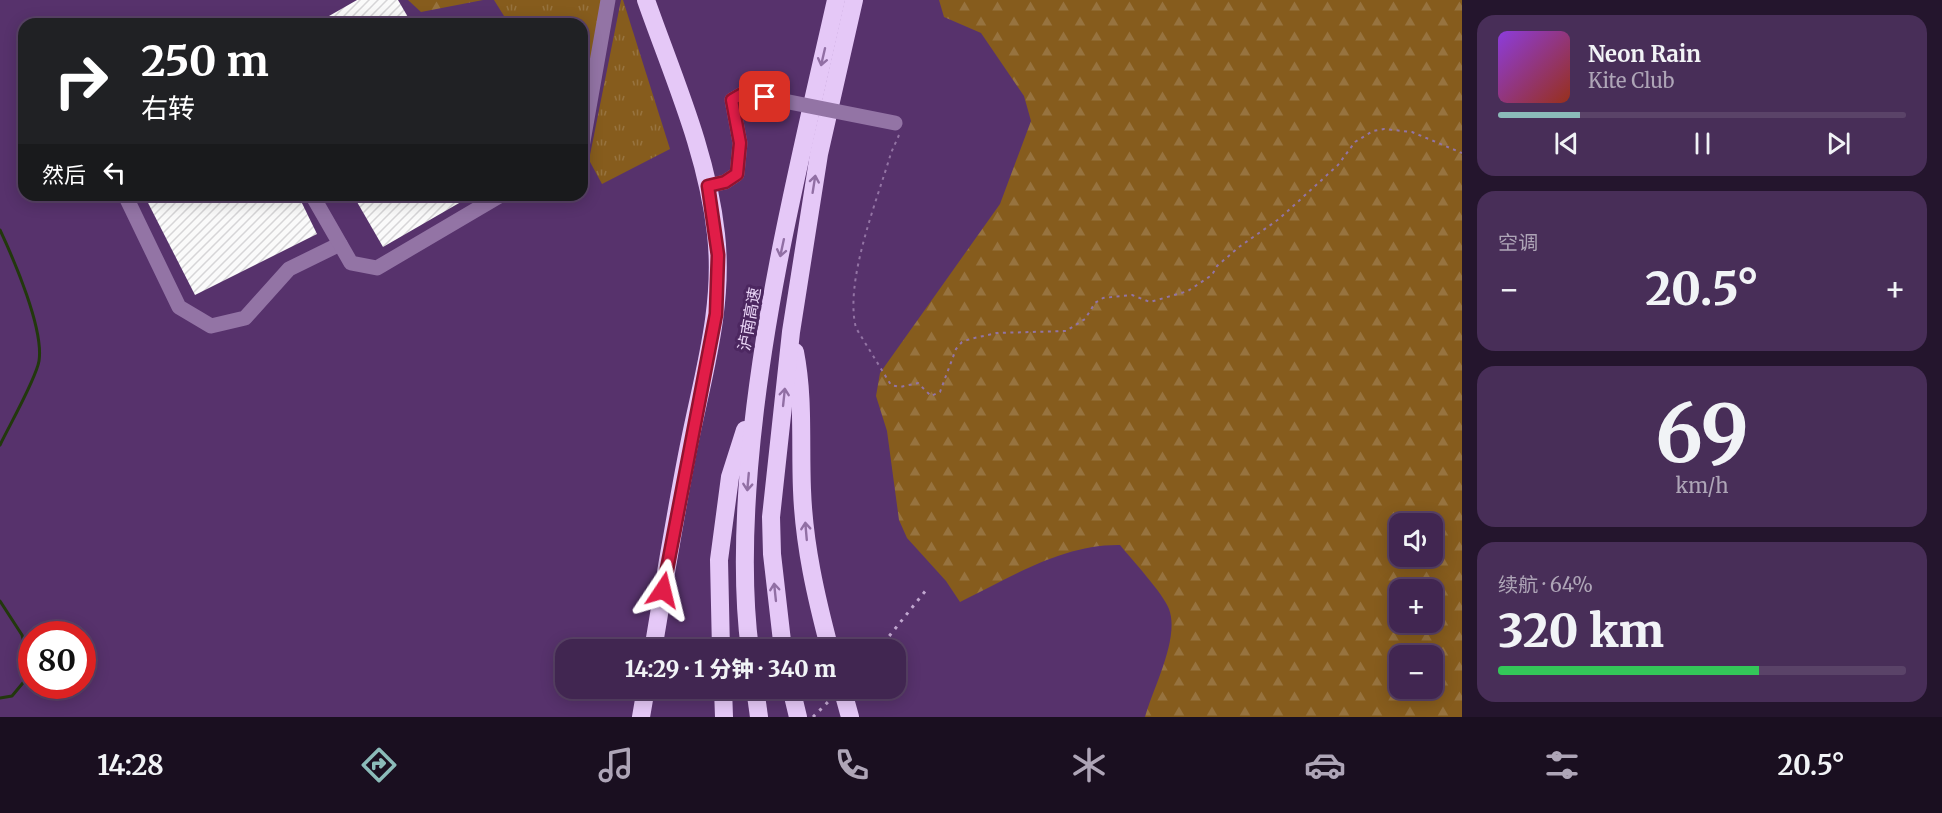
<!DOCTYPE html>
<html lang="zh">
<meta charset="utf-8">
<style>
:root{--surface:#412651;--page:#482e58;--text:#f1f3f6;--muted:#aea5b7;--line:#5a4368;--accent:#8bbbb9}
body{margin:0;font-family:Merriweather,"Noto Sans SC",serif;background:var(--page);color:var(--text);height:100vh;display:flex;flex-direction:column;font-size:22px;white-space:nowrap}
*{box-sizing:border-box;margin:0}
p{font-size:20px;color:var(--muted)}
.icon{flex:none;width:33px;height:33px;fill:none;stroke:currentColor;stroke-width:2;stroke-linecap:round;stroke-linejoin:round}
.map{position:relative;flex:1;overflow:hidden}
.sheet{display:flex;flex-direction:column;gap:15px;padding:15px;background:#24152d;width:480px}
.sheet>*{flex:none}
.guide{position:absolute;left:18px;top:18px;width:570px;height:183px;border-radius:18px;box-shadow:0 3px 15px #0003,0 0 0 2px var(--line);background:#202124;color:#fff;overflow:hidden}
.controls{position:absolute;left:1389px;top:513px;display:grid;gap:12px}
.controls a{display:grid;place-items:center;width:54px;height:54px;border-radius:12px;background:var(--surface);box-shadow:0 3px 15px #0003,0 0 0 2px var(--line);font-size:30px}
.speed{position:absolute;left:18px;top:621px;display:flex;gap:12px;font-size:30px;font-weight:700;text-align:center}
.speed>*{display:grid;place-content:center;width:78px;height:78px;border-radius:50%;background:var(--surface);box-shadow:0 3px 15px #0003,0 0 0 2px var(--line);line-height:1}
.speed .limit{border:9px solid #d22;background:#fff;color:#111}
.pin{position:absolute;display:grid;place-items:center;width:51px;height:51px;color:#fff;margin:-26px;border-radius:12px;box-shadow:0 3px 9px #0006}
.me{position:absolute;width:66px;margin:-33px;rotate:10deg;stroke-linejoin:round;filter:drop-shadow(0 0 4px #0008)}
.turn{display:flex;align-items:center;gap:21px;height:126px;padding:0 24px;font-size:27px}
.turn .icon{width:78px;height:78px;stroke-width:2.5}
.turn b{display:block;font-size:42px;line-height:51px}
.then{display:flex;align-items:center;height:57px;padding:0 24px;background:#0003;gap:12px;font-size:22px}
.big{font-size:45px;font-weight:800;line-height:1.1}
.sheet .tile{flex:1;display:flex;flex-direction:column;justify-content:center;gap:9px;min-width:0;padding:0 21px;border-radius:18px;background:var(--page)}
.sheet .dial{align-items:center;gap:0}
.dial b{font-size:78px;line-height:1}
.song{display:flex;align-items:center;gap:18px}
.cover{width:72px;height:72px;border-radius:9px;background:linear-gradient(135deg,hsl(270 70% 55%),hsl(10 70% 35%))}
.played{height:6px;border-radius:3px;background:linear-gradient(90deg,var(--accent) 20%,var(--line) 20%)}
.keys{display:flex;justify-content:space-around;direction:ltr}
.heat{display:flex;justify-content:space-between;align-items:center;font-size:33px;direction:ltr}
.charge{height:9px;border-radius:4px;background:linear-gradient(90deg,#34c759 64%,var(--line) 0)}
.trip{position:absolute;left:555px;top:639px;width:351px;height:60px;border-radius:18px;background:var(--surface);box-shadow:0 3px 15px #0003,0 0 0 2px var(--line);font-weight:800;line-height:60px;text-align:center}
.menu{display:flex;height:96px;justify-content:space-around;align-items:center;background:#1a0f20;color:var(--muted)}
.menu .icon{width:42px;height:42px}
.menu .selected{color:var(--accent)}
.menu b{font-size:27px;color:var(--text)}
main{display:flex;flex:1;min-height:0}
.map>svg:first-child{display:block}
.grass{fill:url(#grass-tufts)}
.forest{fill:url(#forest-firs);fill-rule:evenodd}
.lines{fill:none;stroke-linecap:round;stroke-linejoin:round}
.stream{stroke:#22380d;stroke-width:3}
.building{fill:url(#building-hatch)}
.path{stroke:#9374a4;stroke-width:2;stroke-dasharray:3 4.5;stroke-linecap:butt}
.minor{stroke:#9374a5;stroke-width:15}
.highway{stroke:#e5c8f7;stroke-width:18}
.rail{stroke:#c1a7d0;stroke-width:3;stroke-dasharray:3 6;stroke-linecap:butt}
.minor-bridge{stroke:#9374a5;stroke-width:15}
.oneway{stroke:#916fa4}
.route-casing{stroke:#92132f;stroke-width:15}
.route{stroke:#e11d48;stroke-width:10}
.labels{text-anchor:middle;stroke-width:6;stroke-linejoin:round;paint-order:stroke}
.street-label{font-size:16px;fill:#ebd6f8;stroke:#4c2760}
</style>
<main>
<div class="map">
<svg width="1462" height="717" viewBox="0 0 1462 717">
<defs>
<pattern id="grass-tufts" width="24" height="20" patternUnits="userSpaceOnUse" patternTransform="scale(1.5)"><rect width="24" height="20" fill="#865c1d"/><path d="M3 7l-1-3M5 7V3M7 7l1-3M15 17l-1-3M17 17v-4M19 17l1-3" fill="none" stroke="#97733f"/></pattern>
<pattern id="forest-firs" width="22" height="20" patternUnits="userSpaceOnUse" patternTransform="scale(1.5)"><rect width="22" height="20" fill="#865c1d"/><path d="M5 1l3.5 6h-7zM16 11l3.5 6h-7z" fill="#97733f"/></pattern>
<pattern id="building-hatch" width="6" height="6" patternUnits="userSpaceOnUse" patternTransform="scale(1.5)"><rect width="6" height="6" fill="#fafafa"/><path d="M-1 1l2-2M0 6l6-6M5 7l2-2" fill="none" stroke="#d6d5d7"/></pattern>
</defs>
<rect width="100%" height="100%" fill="#57326c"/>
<g class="grass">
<path d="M494 0H603L582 102V24H509Z"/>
<path d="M621 0H623L670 149 602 184 589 160Z"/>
</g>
<g class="forest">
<path d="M408 0H483L421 12Z"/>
<path d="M939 0H1462V717H1145C1153 688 1180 638 1169 609 1163 593 1132 560 1120 545 1063 544 1011 577 960 602L946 581 907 538 899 520 887 431 876 396 880 373 1000 204 1031 121 1024 96 981 33 944 17ZM1400 524H1432V556H1400ZM1400 590H1432V622H1400ZM1400 656H1432V688H1400Z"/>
</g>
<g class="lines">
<g class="stream">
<path d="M0 230C14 260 44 329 39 361 36 379 9 426 0 445"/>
<path d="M0 601 22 635 32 671"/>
<path d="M0 698 12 696 32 672"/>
</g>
</g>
<g class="building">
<path d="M357 0H398L412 24H315Z"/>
<path d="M144 195H298L317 234 195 295Z"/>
<path d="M353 195H473L383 247Z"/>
</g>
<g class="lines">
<path class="path" d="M899 135 891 153C877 201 844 281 856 328L891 385 900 387 918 383 931 396 940 392 956 349 962 342 970 339 997 333 1066 331 1085 319 1095 303 1103 298 1132 295 1150 302 1188 291 1212 275 1217 266 1239 247 1279 219 1338 165 1355 142 1373 131 1384 129 1412 132 1462 153"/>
<g class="minor">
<path d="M582 147 608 0"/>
<path d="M708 186 725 182 737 174 740 143 732 100 744 93"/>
<path d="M125 195 179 307 211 326 245 318 289 269 340 244"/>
<path d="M312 195 351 263 377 268 501 195"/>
</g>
<g class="highway">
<path d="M646 0C673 77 707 152 716 234 724 305 704 371 690 440 676 509 665 579 653 650"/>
<path d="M795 352C804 398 800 443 802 490 804 545 816 597 830 650"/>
<path d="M721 650 719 560 730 477 745 430"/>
<path d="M750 650C742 589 744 529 749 468 762 310 801 155 836 0"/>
<path d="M783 650 772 554 771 517 791 332 819 154 854 0"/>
<path d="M723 688 724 717"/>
<path d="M755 688 759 717"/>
<path d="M791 688 798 717"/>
<path d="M842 688 850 717"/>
<path d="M641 717 646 688"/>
</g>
<g class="rail">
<path d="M878 650 927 589"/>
<path d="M813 717 842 688"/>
</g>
<path class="minor-bridge" d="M744 93 895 123"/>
</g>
<defs><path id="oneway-shaft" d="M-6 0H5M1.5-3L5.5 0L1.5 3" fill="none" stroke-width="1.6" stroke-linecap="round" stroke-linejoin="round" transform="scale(1.5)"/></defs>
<g class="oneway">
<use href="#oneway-shaft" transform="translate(823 57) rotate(103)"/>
<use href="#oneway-shaft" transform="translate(814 184) rotate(-81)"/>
<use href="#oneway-shaft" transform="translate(782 248) rotate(102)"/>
<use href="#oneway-shaft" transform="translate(784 397) rotate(-84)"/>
<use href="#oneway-shaft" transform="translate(748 482) rotate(95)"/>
<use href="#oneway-shaft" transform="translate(806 531) rotate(-95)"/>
<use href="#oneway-shaft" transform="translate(775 592) rotate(-96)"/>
</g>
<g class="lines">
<defs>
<path id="route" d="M663 590 716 314 718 255 708 186 725 182 737 174 740 143 732 100 744 93 765 97"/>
</defs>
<use href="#route" class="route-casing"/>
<use href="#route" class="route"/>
</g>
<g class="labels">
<g class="street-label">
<text transform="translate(749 319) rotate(-80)" y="6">泸南高速</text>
</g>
</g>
</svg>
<div class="controls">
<a><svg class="icon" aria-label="sound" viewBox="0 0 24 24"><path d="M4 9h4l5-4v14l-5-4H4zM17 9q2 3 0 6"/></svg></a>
<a>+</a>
<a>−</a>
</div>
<div class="speed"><div class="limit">80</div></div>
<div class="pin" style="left:765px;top:97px;background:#d93025"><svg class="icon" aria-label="arrive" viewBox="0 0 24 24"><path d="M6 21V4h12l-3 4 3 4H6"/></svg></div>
<svg class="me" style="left:663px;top:590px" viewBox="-20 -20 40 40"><path d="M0-17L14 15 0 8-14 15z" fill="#e11d48" stroke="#fff" stroke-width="4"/></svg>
<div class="trip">14:29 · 1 分钟 · 340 m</div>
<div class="guide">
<div class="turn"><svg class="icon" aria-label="right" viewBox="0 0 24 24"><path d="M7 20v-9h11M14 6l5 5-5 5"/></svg><div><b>250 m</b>右转</div></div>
<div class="then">然后<svg class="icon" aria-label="left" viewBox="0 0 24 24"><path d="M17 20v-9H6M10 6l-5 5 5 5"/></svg></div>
</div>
</div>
<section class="sheet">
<div class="tile">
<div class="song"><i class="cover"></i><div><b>Neon Rain</b><p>Kite Club</p></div></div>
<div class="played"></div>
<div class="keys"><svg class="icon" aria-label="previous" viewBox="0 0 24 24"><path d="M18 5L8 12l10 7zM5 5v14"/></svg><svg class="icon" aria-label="pause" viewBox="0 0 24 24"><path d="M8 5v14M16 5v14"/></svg><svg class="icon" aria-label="next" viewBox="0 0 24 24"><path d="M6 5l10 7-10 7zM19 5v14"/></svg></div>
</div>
<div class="tile"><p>空调</p>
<div class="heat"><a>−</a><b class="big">20.5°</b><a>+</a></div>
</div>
<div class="tile dial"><b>69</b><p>km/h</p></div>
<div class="tile"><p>续航 · 64%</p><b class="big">320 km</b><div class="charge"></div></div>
</section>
</main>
<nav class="menu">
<b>14:28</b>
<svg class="icon selected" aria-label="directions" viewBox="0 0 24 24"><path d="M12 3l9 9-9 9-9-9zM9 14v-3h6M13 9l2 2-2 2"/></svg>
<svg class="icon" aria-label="music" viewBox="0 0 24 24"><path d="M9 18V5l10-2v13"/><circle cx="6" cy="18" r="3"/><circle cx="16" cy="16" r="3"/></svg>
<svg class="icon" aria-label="phone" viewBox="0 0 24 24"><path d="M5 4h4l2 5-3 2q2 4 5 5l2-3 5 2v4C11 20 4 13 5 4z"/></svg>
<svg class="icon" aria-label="climate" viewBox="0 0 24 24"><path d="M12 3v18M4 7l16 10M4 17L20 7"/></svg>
<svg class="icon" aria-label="car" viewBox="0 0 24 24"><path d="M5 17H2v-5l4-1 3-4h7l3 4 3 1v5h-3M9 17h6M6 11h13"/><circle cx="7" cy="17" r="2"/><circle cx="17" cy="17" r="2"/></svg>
<svg class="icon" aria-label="filters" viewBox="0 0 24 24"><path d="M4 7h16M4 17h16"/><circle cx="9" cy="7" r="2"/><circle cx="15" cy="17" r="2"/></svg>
<b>20.5°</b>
</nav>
